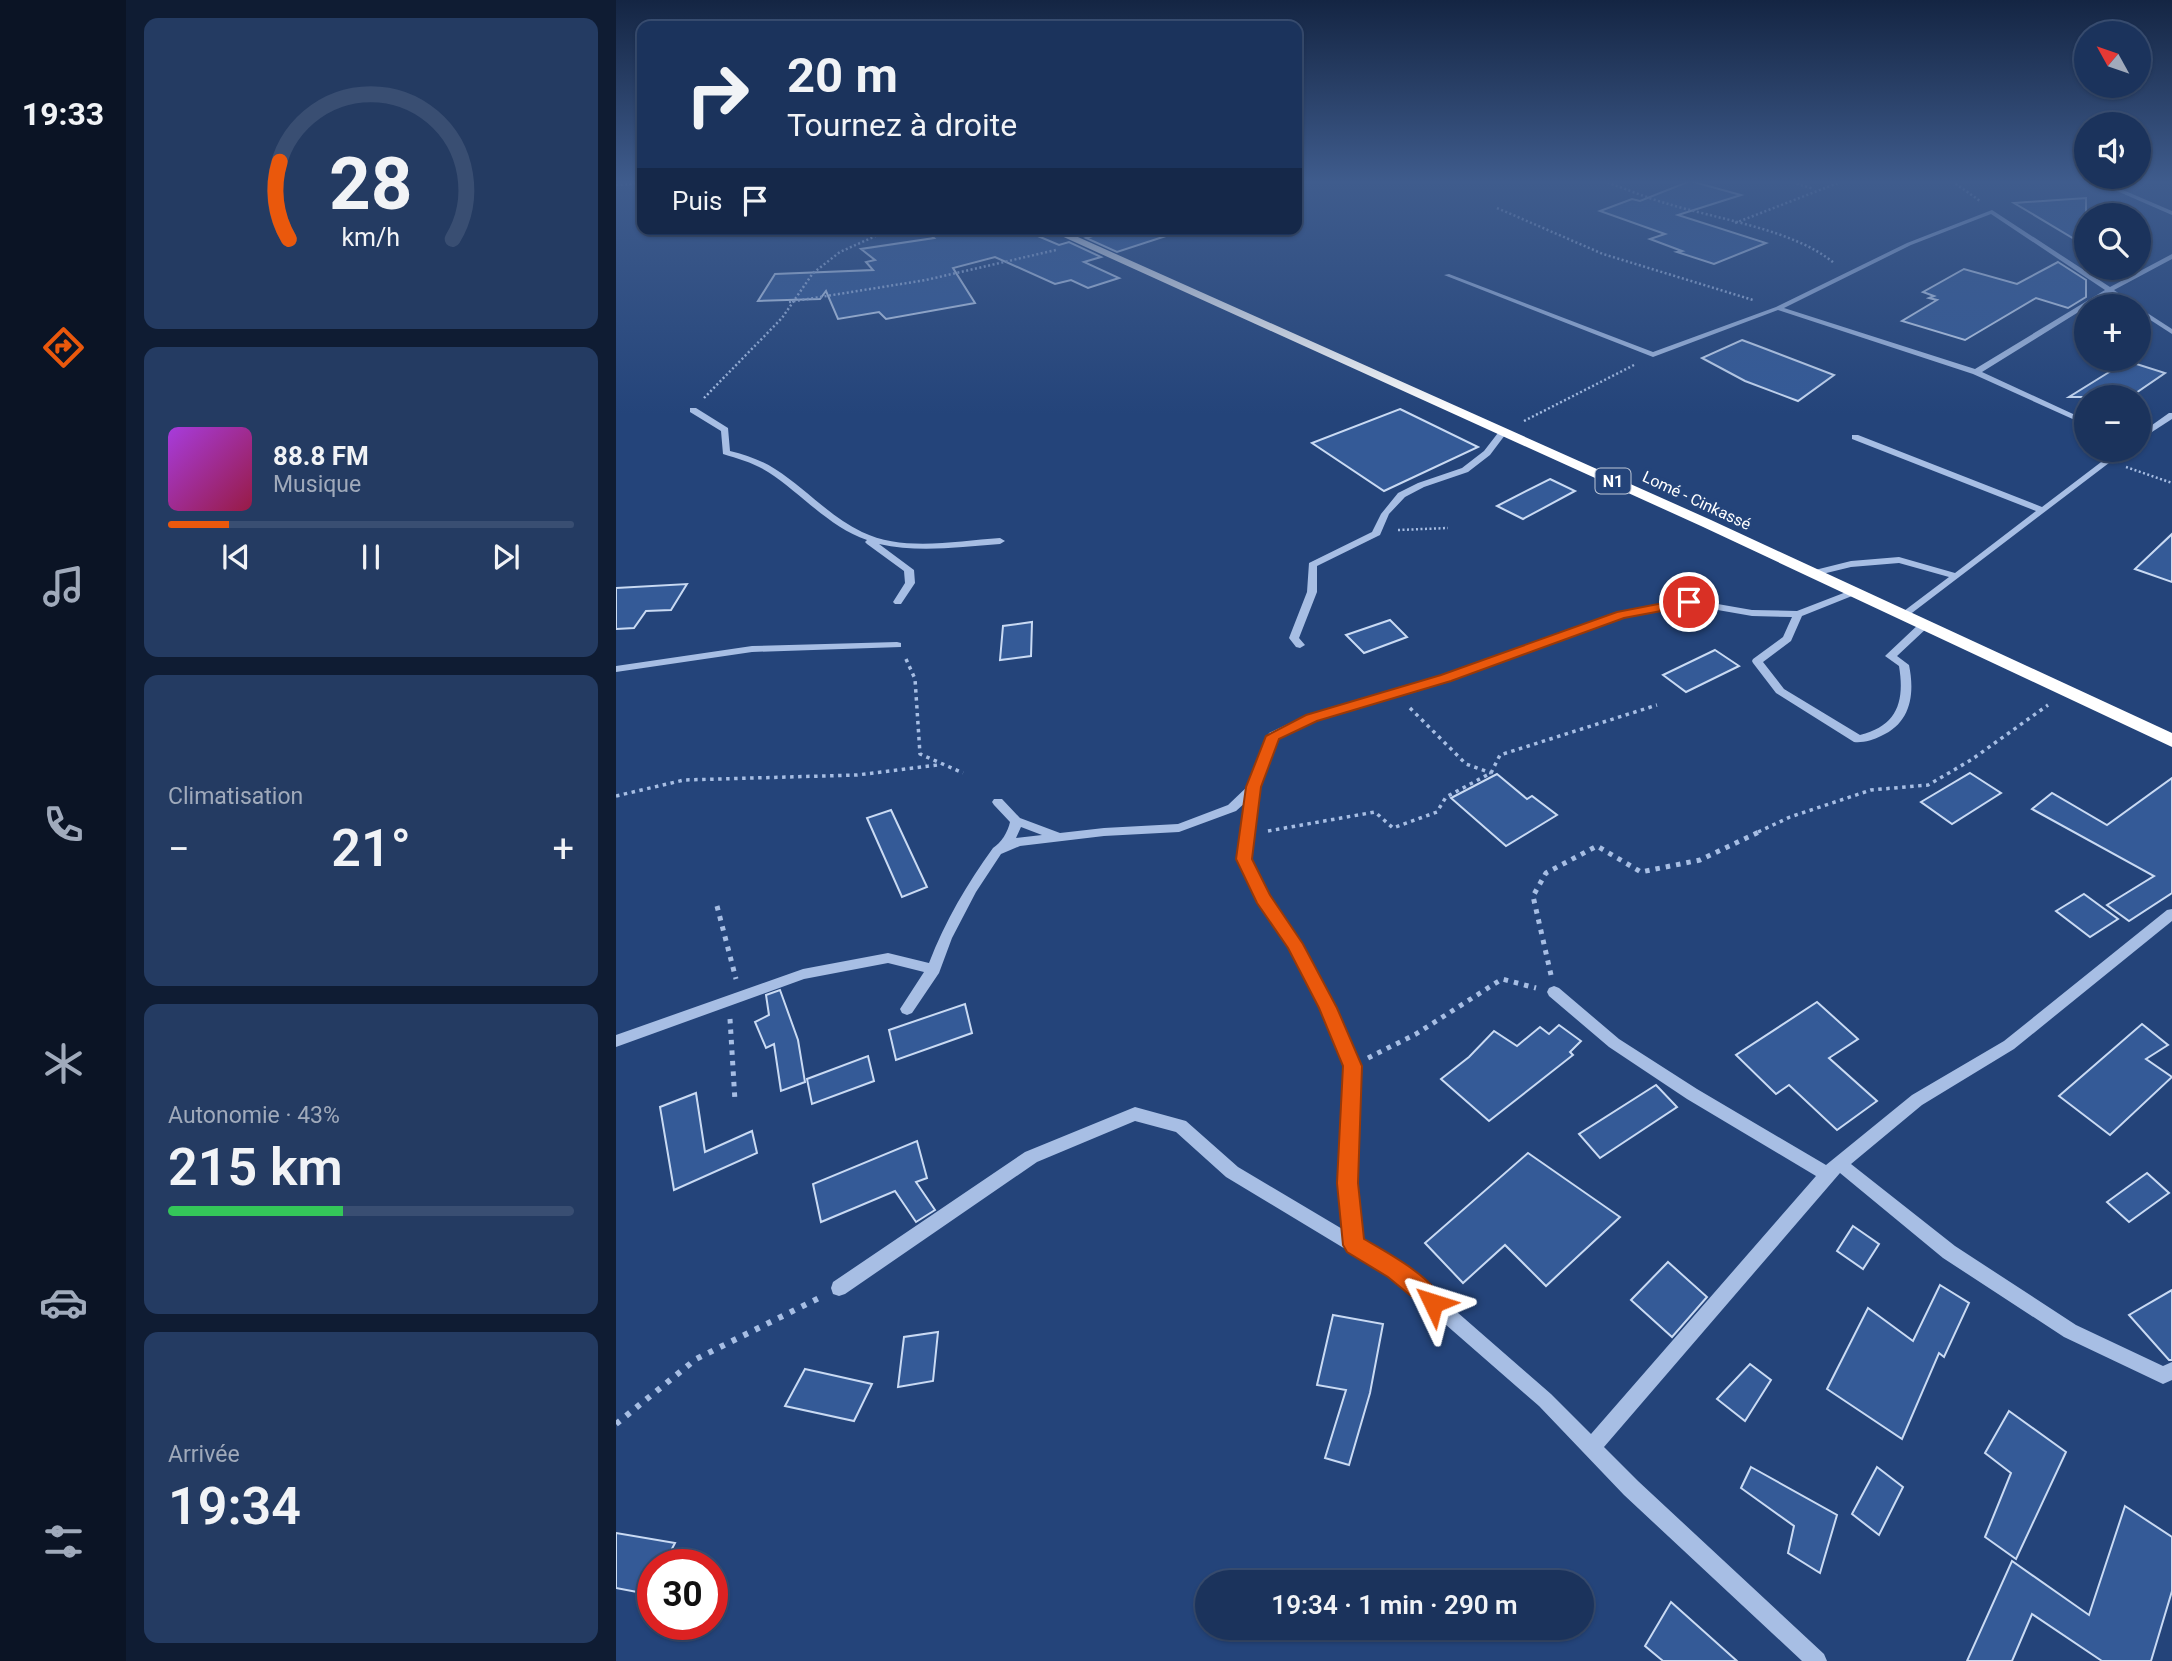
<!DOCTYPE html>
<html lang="fr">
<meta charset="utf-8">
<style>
:root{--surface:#1b335c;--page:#243b62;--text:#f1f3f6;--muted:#a0aabb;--line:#394e72;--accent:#ea580c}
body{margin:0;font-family:Roboto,sans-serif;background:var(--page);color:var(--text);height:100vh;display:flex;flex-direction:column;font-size:26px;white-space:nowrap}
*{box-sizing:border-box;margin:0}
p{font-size:23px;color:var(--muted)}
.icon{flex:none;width:38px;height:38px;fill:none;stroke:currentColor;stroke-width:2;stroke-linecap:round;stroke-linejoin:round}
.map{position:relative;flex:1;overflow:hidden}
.panel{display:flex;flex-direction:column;gap:18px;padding:18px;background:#0f1c33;width:490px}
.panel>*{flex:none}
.guide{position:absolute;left:21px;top:21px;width:665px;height:214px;border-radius:14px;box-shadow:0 2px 5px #0004,0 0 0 2px var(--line);background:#1b335c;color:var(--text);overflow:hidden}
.needle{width:46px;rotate:310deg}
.tools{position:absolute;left:1458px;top:21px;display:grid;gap:14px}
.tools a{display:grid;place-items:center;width:77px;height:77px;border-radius:50%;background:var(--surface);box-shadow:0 2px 5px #0004,0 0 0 2px var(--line);font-size:35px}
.speed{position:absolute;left:21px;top:1549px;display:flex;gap:14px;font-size:35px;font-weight:700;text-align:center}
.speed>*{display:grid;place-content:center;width:91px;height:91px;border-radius:50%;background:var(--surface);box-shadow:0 2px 5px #0004,0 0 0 2px var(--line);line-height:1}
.speed .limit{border:10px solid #d22;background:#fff;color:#111}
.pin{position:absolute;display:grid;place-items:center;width:60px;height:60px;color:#fff;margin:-30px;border:4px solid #fff;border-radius:50%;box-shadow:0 2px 7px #0007}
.me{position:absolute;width:77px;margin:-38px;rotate:311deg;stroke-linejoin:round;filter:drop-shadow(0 0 5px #0008)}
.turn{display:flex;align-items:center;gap:24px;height:147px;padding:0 35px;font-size:32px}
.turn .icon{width:91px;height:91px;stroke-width:2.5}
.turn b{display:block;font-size:49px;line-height:60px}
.then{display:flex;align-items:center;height:66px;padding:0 35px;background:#0003;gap:14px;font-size:26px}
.big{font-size:52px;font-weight:600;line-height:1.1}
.panel .widget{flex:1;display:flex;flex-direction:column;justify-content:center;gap:10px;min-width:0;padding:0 24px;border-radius:14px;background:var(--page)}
.panel .dial{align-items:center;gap:0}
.dial svg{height:182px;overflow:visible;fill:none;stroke:var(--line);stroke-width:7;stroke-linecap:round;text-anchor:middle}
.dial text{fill:var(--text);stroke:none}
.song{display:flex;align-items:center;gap:21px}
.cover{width:84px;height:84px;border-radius:10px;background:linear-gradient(135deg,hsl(280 70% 55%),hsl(340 70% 35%))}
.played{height:7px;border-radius:4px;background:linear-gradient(90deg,var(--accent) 15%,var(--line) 15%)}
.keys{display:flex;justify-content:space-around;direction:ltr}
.heat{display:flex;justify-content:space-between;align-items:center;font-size:38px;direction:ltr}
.charge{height:10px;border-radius:5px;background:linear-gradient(90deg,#34c759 43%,var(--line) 0)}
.trip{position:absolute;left:579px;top:1570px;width:399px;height:70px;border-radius:35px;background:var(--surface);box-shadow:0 2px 5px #0004,0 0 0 2px var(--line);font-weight:600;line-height:70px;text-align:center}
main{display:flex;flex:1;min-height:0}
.tab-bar{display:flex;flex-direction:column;width:126px;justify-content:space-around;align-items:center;background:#0b1425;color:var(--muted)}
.tab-bar .icon{width:49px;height:49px}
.tab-bar .on{color:var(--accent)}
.tab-bar b{font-size:32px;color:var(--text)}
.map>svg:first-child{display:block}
.building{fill:#345a97;stroke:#c9daf3;stroke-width:2}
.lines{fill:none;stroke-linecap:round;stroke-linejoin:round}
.path-far3{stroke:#a7bee4;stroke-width:2.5;stroke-dasharray:2 2.5;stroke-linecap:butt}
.path-far2{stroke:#a7bee4;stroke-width:3.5;stroke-dasharray:3.5 4.5;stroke-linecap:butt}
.path-far1{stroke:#a7bee4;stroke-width:5;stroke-dasharray:4.5 6;stroke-linecap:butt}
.path{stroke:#a7bee4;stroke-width:6;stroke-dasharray:5 8;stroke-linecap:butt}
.minor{fill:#a7bee4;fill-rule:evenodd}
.highway{fill:#fff;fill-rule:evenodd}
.route{fill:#ea580c;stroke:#983908;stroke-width:2}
.labels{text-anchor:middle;stroke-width:7;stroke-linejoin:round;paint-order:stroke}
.shield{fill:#24447a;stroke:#bdc7d7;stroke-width:2}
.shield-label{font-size:16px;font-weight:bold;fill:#fff}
.far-street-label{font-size:16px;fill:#fff;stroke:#24447a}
</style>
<main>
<nav class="tab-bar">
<b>19:33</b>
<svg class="icon on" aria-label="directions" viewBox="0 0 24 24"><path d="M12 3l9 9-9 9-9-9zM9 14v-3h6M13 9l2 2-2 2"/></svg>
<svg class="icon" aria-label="music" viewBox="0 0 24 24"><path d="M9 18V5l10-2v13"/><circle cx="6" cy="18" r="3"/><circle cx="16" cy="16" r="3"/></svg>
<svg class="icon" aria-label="phone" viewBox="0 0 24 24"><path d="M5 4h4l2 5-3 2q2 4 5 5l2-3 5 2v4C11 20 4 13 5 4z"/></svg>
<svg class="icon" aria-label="climate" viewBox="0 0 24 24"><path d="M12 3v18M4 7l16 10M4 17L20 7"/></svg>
<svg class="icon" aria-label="car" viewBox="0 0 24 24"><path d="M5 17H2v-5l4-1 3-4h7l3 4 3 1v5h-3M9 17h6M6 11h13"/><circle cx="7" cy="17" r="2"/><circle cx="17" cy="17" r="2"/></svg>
<svg class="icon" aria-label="filters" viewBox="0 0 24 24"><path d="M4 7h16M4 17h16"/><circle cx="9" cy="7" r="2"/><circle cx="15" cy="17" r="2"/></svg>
</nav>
<section class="panel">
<div class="widget dial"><svg viewBox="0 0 100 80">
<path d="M14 69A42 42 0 1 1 86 69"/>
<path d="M14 69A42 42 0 0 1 10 35" stroke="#ea580c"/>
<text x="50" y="56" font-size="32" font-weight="700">28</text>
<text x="50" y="72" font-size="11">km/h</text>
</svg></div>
<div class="widget">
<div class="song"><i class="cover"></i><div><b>88.8 FM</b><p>Musique</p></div></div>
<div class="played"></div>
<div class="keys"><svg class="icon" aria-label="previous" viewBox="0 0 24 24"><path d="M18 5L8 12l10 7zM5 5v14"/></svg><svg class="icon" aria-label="pause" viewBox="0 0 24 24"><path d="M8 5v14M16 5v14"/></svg><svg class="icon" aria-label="next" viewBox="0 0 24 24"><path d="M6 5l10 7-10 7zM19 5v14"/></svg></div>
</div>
<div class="widget"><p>Climatisation</p>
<div class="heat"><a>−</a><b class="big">21°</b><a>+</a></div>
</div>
<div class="widget"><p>Autonomie · 43%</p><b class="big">215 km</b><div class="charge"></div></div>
<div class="widget"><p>Arrivée</p><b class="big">19:34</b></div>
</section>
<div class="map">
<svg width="1556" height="1661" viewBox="0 0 1556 1661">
<rect width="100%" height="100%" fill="#24447a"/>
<g class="building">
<path d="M1074 181 1125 195 1062 215 1150 243 1098 264 1061 252 1066 251 1034 239 1049 234 984 211 1016 199 1024 201Z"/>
<path d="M1470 198V246L1398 203Z"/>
<path d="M307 229H416L417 234 443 245 453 242 485 257 468 262 503 278 472 288 455 280 439 284 379 257 337 268 359 303 270 319 263 312 222 319 210 291 204 299 142 301 159 274 257 270 250 262 259 260 245 249 318 238Z"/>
<path d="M500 229H555L556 234 501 252 470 238Z"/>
<path d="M1442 262 1470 280V297L1452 308 1420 298 1349 340 1286 321 1321 300 1313 298 1318 296 1307 292 1348 269 1401 284Z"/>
<path d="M1126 340 1142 346 1218 375 1182 401 1129 381 1086 358Z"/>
<path d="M1511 361 1549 373 1514 397H1453Z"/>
<path d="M784 409 862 447 768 491 696 443Z"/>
<path d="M934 479 959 491 907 519 881 506Z"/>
<path d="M1556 534V582L1519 569Z"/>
<path d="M71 584 55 610 30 611 18 628 0 629V588Z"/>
<path d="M774 620 791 637 748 653 730 635Z"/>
<path d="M416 622 415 656 384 660 387 626Z"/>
<path d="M1099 650 1123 666 1070 692 1047 675Z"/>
<path d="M1354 773 1385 793 1336 824 1305 802Z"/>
<path d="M881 774 911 799 916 796 941 815 890 846 835 798Z"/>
<path d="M1556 778V893L1513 921 1491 905 1538 876 1416 809 1436 793 1491 825Z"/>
<path d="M275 810 311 887 286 897 251 818Z"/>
<path d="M1468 894 1502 919 1474 937 1440 911Z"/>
<path d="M164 990 182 1040 189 1082 165 1091 158 1044 150 1048 139 1022 153 1015 150 995Z"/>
<path d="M1201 1002 1242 1039 1213 1058 1261 1101 1221 1130 1173 1085 1160 1094 1120 1055Z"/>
<path d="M349 1004 356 1033 280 1060 273 1030Z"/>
<path d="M1526 1024 1552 1045 1530 1059 1556 1077 1494 1135 1443 1096Z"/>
<path d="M943 1025 965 1041 954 1052 957 1055 873 1121 825 1079 853 1057 878 1031 901 1046 924 1027 933 1034Z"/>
<path d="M252 1056 258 1081 196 1104 191 1079Z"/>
<path d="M1040 1085 1061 1107 984 1158 963 1134Z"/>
<path d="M80 1093 89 1152 136 1131 141 1153 58 1190 44 1107Z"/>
<path d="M301 1141 311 1178 300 1182 319 1210 300 1222 279 1191 205 1222 197 1184Z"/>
<path d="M912 1153 1004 1217 930 1286 889 1245 847 1283 809 1243Z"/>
<path d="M1531 1173 1553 1193 1513 1222 1491 1202Z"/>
<path d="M1237 1226 1263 1244 1247 1269 1221 1251Z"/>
<path d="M1052 1262 1091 1297 1056 1337 1015 1300Z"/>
<path d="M1324 1285 1353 1303 1328 1357 1323 1353 1286 1439 1211 1389 1252 1308 1297 1341Z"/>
<path d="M1556 1290V1360H1553L1513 1315Z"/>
<path d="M717 1315 767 1324 754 1393 733 1465 709 1458 730 1390 701 1385Z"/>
<path d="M322 1332 317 1381 282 1387 288 1337Z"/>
<path d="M1134 1364 1155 1380 1129 1421 1101 1399Z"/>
<path d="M189 1369 256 1384 238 1421 169 1406Z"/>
<path d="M1393 1411 1450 1452 1400 1559 1369 1537 1395 1473 1369 1453Z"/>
<path d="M1135 1467 1221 1515 1204 1573 1172 1553 1178 1526 1125 1488Z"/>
<path d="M1261 1467 1287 1487 1263 1535 1236 1514Z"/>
<path d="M1509 1506 1556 1537V1591L1535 1661H1486L1416 1614 1396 1661H1351L1396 1561 1473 1615Z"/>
<path d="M0 1533 59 1543 48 1564H37V1595L0 1588Z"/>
<path d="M1055 1602 1121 1661H1047L1029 1646Z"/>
</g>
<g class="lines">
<g class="path-far3">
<path d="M987 181C1008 188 1028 197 1049 203 1100 219 1177 229 1218 263"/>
<path d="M1172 181 1198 189"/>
<path d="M1336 181 1364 201"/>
<path d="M0 185 26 183"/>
<path d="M881 208 987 254 1137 300"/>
<path d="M1119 223 1227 181"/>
<path d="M173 302 310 280 440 250"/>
<path d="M88 398 166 318 197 273 224 252 275 229"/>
<path d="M908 421 1018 365"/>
<path d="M1510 467 1556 483"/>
<path d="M782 530 832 528"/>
</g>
<g class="path-far2">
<path d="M290 659 299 679 304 754 347 773"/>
<path d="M794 708 850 764 875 773"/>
<path d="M0 796 68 780 241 775 322 765"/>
<path d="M652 831 759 812 777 828 821 812 830 797 875 773 884 755 1041 705"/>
<path d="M1142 832 1174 817 1255 790 1312 785 1355 760 1432 705"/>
</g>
<g class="path-far1">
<path d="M101 906 120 979"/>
<path d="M935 975 917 896 930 873 981 846 1025 872 1084 860 1145 831"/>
<path d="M114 1019 119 1101"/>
<path d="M752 1058 800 1034 886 979 920 988"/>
</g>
<path class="path" d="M0 1424 80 1359 203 1298"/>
<g class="minor">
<path d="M1478 181H1486L1556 211V215Z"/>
<path d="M1376 210 1494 287 1556 254V259L1498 290 1521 306H1514L1493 293 1366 372 1470 420V425L1357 374 1162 310 1037 357 828 275 833 274 1037 352 1160 307 1291 243ZM1375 214 1489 290 1359 369 1168 308 1295 245Z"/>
<path d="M1522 307 1556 329V334L1522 312Z"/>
<path d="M74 408H80L112 428 114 451C130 455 145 460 159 469 189 488 213 516 246 532 288 552 339 541 384 538L389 541 384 544C343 547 303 553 263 544L298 570 299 583 285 604H279L277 602 289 583 288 571 251 544 249 542 251 540C213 527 186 494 152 472 138 463 123 459 107 454L105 431 74 412Z"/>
<path d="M1553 413H1556V419L1522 441V435Z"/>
<path d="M885 429 892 431 874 455 852 472 808 487 789 497 773 514 764 535 701 566V592L683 638 689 645 684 648 680 647 673 638 691 592 693 563 756 532 765 514 782 493 802 483 846 468 868 451Z"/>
<path d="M1236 435H1242L1426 507 1501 450H1510L1288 619 1283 616 1284 614 1333 577 1283 563 1235 567 1198 576 1193 573 1195 571 1235 561 1283 557 1339 573 1420 511 1236 439Z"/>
<path d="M1238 589 1243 592 1241 594 1186 616 1175 641 1147 662 1168 689 1244 735C1281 726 1289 702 1283 666L1269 656 1304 623H1312V627L1281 656 1293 665C1299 694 1295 723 1265 736 1257 740 1247 743 1238 742L1160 693 1137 663 1136 661 1137 659 1167 637 1176 617 1136 616 1073 605 1008 617 834 680 699 721 662 738 644 787 634 859 652 896 686 944 719 1008 743 1066 739 1183 746 1240 786 1264 935 1394 975 1434 1200 1176 1071 1099 993 1047 933 996 931 992 933 988 938 986 943 988 1003 1039 1081 1089 1210 1165 1296 1095 1388 1041 1551 910 1556 909V921L1398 1049 1306 1105 1235 1164 1339 1246 1460 1325 1547 1366 1556 1362V1380L1547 1384 1448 1337 1327 1258 1224 1173 988 1447 1022 1481 1208 1654 1211 1661H1186L1008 1495 923 1406 774 1276 610 1177 560 1132 519 1121 421 1162 229 1294 223 1296 217 1294 215 1288 217 1282 409 1152 519 1107 570 1121 622 1167 728 1230 723 1183 729 1066 705 1008 674 947 642 901 622 859 630 802 620 811 563 832 488 836 404 846 385 854 360 892 336 938 323 973 296 1013 291 1015 286 1013 284 1009 308 972 272 963 188 979 0 1047V1035L187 969 272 953 313 963C329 921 351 884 377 848 385 843 392 832 394 822L378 805 376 802 378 799H386L404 818 444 833 488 828 562 824 612 805 633 785 653 733 691 715 826 676 1006 611 1073 599 1136 610 1181 611ZM405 827 426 835 400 838Z"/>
<path d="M281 642 285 643V647L136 652 0 672V666L136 646Z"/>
</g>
<path class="highway" d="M430 229H444L1095 520 1556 733V747L1085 526Z"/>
</g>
<linearGradient id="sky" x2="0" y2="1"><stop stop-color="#142543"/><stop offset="0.44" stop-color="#3f5c8d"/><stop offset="1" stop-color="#3f5c8d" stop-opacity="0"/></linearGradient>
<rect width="1556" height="414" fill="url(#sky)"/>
<path class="route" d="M1073 598 1079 602 1077 605 1008 618 835 681 701 721 663 739 645 787 636 859 654 895 687 944 721 1008 746 1066 742 1183 748 1239C772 1253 817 1277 828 1303L825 1310 817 1314 772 1277 731 1252 727 1245 721 1183 727 1066 703 1008 672 948 641 903 620 859 630 787 650 736 690 715 825 675 1001 612Z"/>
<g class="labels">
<rect class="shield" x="979.5" y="468.5" width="35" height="25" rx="5"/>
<g class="shield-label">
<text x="997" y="487">N1</text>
</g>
<g class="far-street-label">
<text transform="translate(1081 500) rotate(25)" y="6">Lomé - Cinkassé</text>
</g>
</g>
</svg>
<div class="tools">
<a><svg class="needle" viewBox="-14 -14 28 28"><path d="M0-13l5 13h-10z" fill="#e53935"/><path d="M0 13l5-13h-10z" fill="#a0aabb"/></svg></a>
<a><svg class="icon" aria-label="sound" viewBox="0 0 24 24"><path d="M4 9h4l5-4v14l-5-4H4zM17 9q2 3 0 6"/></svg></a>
<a><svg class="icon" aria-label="search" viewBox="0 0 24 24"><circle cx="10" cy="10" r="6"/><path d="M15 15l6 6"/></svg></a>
<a>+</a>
<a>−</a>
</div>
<div class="speed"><div class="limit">30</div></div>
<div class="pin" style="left:1073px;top:602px;background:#d93025"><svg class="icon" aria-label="arrive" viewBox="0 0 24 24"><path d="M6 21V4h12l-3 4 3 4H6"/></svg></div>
<svg class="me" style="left:817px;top:1303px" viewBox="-20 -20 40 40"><path d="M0-17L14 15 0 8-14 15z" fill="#ea580c" stroke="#fff" stroke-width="4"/></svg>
<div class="trip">19:34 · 1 min · 290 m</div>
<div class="guide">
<div class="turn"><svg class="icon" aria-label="right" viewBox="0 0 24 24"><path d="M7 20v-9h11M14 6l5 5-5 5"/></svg><div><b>20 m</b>Tournez à droite</div></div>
<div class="then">Puis<svg class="icon" aria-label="arrive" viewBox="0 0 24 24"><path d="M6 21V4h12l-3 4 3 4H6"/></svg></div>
</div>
</div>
</main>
